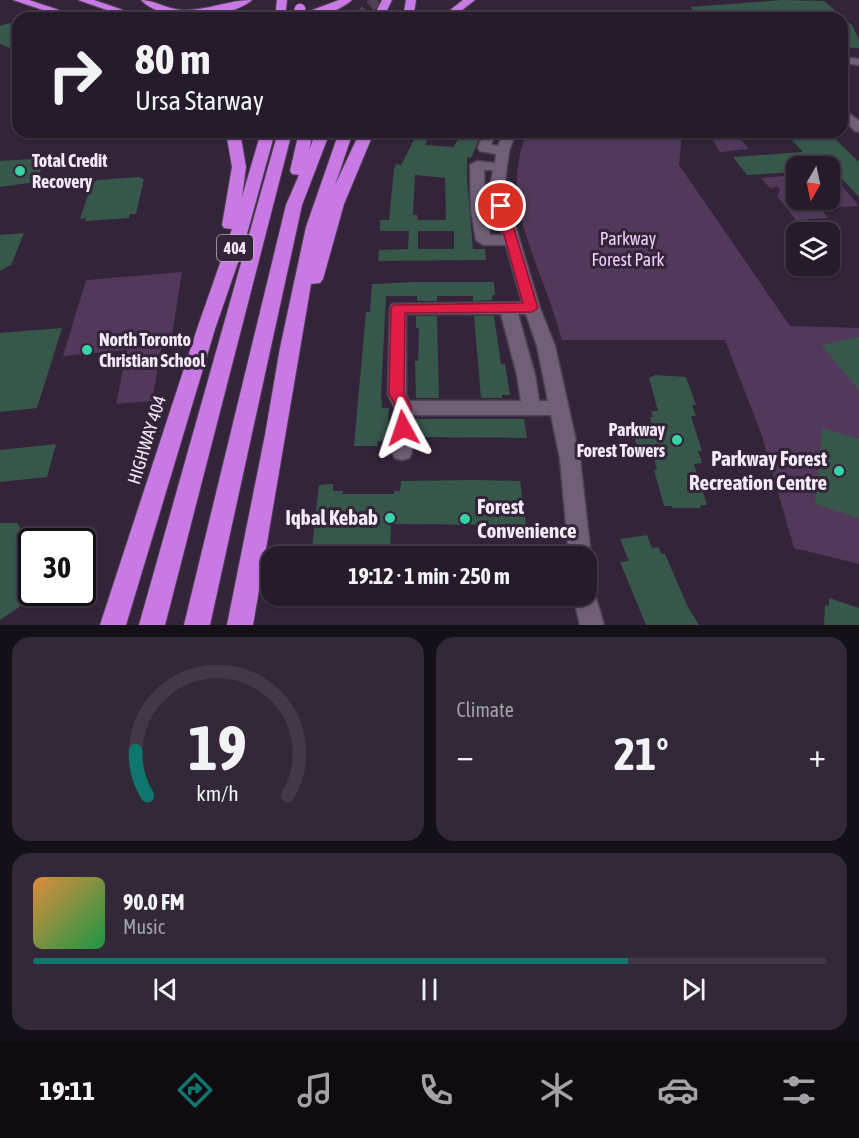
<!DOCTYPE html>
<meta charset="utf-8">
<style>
:root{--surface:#261b2b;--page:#322837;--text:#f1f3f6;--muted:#a4a1a9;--line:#423947;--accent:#0f766e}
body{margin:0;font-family:"Asap Condensed",sans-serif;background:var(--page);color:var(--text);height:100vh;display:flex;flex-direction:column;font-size:22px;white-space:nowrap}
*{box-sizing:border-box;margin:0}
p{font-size:20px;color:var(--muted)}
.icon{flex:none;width:33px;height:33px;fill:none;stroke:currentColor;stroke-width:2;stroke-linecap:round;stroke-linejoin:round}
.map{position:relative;height:625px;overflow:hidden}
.drawer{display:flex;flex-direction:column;gap:12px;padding:12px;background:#150f18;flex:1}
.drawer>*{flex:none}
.banner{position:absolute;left:12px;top:12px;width:836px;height:126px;border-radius:18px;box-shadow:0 2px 4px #0004,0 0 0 2px var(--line);background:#261b2b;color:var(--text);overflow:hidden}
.needle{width:39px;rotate:189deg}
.fabs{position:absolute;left:786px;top:156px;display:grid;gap:12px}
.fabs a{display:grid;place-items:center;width:54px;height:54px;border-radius:12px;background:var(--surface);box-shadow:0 2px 4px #0004,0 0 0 2px var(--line);font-size:30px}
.speed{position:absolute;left:18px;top:528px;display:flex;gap:12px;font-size:30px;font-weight:700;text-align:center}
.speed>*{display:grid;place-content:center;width:78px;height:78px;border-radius:50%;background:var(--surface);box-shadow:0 2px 4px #0004,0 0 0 2px var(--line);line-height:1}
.speed .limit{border:3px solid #111;border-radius:9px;background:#fff;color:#111}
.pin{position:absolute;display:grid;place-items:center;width:51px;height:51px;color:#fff;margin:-26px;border:3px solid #fff;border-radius:50%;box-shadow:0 2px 6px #0007}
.me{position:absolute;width:66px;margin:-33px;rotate:355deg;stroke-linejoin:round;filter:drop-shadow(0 0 4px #0008)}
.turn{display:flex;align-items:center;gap:21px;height:126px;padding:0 24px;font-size:27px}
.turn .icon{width:78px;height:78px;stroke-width:2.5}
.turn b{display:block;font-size:42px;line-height:51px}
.big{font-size:45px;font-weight:700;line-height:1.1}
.drawer .widget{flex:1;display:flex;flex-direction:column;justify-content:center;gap:9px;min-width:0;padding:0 21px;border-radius:18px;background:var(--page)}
.drawer .dial{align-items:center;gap:0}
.dial svg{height:156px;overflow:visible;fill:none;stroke:var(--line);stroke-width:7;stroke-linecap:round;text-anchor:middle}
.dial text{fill:var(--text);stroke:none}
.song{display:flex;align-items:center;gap:18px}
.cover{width:72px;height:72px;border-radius:9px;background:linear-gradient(135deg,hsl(30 70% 55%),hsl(140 70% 35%))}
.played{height:6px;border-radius:3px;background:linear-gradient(90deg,var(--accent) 75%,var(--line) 75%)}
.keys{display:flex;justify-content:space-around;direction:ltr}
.heat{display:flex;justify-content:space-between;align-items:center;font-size:33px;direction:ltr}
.drawer .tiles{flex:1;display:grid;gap:12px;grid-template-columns:1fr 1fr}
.widget:last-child{grid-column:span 2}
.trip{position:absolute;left:261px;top:546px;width:336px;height:60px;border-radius:18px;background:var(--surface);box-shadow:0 2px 4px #0004,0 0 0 2px var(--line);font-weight:700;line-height:60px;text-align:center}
.tab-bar{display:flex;height:96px;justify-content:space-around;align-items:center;background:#0f0b11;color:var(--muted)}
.tab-bar .icon{width:42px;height:42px}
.tab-bar .current{color:var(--accent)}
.tab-bar b{font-size:27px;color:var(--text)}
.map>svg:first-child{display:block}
.green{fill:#52385b}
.building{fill:#37574b;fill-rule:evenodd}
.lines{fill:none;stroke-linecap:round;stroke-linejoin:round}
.highway-tunnel{stroke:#504256;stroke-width:11;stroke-dasharray:11 6;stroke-linecap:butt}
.minor-casing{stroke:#4f4154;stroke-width:3}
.highway-casing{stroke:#4f4154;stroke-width:2}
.minor{fill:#715f77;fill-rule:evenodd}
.highway{fill:#c979e3;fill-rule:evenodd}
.highway-bridge-casing{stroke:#4f4154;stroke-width:13;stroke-linecap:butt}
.highway-bridge{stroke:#c979e3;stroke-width:11}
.route{fill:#e11d48;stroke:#92132f;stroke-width:1.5}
.poi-dot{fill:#38d4a6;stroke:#332439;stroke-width:2}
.labels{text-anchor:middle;stroke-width:6;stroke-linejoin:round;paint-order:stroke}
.shield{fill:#332439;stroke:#baafbf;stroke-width:1.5}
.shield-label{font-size:16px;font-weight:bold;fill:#f4eaf8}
.poi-label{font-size:18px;font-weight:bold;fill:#f4eaf8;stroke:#332439;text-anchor:start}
.park-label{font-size:18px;fill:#f0cffb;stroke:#332439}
.street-label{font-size:18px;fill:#f4eaf8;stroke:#332439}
.near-poi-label{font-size:21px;font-weight:bold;fill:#f4eaf8;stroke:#332439;text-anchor:end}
</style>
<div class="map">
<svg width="859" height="625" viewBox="0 0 859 625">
<rect width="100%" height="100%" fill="#332439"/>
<g class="green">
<path d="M527 132H682L679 165 790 326 859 328V564L794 548 762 436 725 340H562C556 321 550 301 543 283 523 229 505 188 527 132Z"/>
<path d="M708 132H734L749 149 720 152Z"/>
<path d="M830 172 859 206 820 208 828 218 796 220 777 196 780 190 778 187 770 188 761 178 796 175V200H830Z"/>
<path d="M182 272 170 348 161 349 152 401 116 404 127 350 63 356 86 280Z"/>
</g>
<g class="building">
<path d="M783 0 824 1 852 25 859 40V48L842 47V18H701L690 7Z"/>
<path d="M9 23 18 26V51L0 44V26Z"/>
<path d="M418 132H431L425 145 454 147 461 132H482L471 158 467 157V180L473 249H485L486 260 378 261 379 250 408 249 409 231H380V220H389L394 169 396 164 401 165ZM415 175 445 178 446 220H418L417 215H413ZM418 231H454V249H418Z"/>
<path d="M795 132H828L859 162V197L830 166H796V172L747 175 733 157 803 152 790 138Z"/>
<path d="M46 158 36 182 0 187V161Z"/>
<path d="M139 177 144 179 136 214H130L129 218 85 221 86 218 80 219 92 183 98 180Z"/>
<path d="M24 233 11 265 0 271V235Z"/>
<path d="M413 282H494L495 295H492V300L473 301V296H437V301H417V296H386L381 394 382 408H389L387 441H378L377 446H354L366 312H370L372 284Z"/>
<path d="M416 316H437L439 398H416L415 361H418L419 328H416Z"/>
<path d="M474 316H494L501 364H505L510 395H502V398H481Z"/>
<path d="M62 328 37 408 0 412V333Z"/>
<path d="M859 337V390L821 345Z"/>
<path d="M655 375 686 377 696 405H692L696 416H691L702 451H698L702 463 694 464 707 505H700L701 508H672V506H664L654 470H657L651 446H637L634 434H654L650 417H653L651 411H658L649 378Z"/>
<path d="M415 419H524L527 438 415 437Z"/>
<path d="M822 428 859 439V518L815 504Z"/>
<path d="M56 444 47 477 0 482V450Z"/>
<path d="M473 480 520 481 526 525 391 524 390 556H311L319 485 333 484V491H343L342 494H394V491H400L401 481Z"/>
<path d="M0 523H17L32 544V598L0 620Z"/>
<path d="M647 535 652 548 658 547 662 554H665L688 607 699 625H646L620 562 629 561 620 539Z"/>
<path d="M829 598 859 608V625H824L825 605 829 606Z"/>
</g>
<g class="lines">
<path class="highway-tunnel" d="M358 18 377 0"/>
<defs>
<g id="minor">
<path d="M842 57 859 59V65L842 63Z"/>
<path d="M842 108 859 121V132L855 131 842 118Z"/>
<path d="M484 132H496L491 145 498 146 504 132H516L509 151 504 188 540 308 555 346 580 459 591 556 586 564V556H569L560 459 551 415H413L412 452 409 458 402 460 395 458 392 452 395 409 388 394 390 308 392 304 522 302 506 245H483L476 240 471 210 470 165 477 161 495 163 496 154 480 151 478 148ZM484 170H493L490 188 503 235H490L485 210ZM406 314H501L517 375 521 401H409L406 394ZM518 314H526L537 346 548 401H539L535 375Z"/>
<path d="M586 585 593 588 604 625H580L573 596H586Z"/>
</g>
<g id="highway">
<path d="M13 0H29L83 18H67Z"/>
<path d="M78 0H94L146 18H130Z"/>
<path d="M141 0C155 0 166 9 182 10 206 11 228 0 252 0 229 20 162 23 141 0Z"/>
<path d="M277 0H287L285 18H275Z"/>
<path d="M339 0H352C336 14 312 18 291 18Z"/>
<path d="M382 0H392L383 18H373Z"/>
<path d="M406 0H416L413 18H403Z"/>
<path d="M463 0H475L452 18H440Z"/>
<path d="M226 132H240L246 167 242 197 261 132H275L243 248 215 329 126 625H100L197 329 232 229 224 228 222 225 232 167Z"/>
<path d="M278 132H292L165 625H139Z"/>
<path d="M299 132H313L309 150 316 132H330L302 205 210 625H184L286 205 299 175 292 174 290 171Z"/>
<path d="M339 132H353L335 185 360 132H374L344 204 323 279 320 283 311 284 253 625H227L265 435 280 348 306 227Z"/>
</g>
</defs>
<use href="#minor" class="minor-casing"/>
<use href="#highway" class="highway-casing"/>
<use href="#minor" class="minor"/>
<use href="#highway" class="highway"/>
<defs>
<path id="highway-bridge" d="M299 18 300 9"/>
</defs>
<use href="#highway-bridge" class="highway-bridge-casing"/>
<use href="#highway-bridge" class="highway-bridge"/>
</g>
<path class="route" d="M501 202 507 206 538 308 532 312 405 313 404 393 411 406V428L409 432 403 434 398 432 395 428 396 406 389 394 391 308 393 305 523 303 496 206Z"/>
<g class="poi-dot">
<circle cx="20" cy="171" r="6"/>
<circle cx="87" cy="350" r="6"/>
<circle cx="677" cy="440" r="6"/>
<circle cx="839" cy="471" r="6"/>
<circle cx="390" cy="518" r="6"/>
<circle cx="465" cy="519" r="6"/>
</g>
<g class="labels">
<rect class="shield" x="217" y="235" width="36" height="26" rx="4.5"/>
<g class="shield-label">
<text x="235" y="254">404</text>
</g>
<g class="poi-label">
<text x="32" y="167">Total Credit<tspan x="32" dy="21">Recovery</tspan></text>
<text x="99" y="346">North Toronto<tspan x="99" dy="21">Christian School</tspan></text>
<text x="665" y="436" text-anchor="end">Parkway<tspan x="665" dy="21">Forest Towers</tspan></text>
</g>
<g class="park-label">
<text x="628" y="245">Parkway<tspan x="628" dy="21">Forest Park</tspan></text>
</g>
<g class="street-label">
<text transform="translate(147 440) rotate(-73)" y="6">HIGHWAY 404</text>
</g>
<g class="near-poi-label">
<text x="827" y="466">Parkway Forest<tspan x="827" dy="24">Recreation Centre</tspan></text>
<text x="477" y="514" text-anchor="start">Forest<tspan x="477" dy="24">Convenience</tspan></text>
<text x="378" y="525">Iqbal Kebab</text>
</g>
</g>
</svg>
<div class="fabs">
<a><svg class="needle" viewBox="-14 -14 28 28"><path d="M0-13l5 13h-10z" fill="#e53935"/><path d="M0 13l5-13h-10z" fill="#a4a1a9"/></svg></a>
<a><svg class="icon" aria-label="layers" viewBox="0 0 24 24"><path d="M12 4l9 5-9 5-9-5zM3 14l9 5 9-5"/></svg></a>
</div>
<div class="speed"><div class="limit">30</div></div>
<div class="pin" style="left:501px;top:206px;background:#d93025"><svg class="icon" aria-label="arrive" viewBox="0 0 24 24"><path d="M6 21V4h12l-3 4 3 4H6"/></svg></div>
<svg class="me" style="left:403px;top:428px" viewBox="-20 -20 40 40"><path d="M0-17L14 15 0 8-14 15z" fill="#e11d48" stroke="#fff" stroke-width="4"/></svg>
<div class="trip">19:12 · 1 min · 250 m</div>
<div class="banner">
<div class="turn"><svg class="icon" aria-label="right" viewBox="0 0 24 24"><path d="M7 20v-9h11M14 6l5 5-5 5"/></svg><div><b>80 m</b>Ursa Starway</div></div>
</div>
</div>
<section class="drawer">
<div class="tiles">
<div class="widget dial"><svg viewBox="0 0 100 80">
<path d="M14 69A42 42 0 1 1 86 69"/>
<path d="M14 69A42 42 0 0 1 8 46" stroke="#0f766e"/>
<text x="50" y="56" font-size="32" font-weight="700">19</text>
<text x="50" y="72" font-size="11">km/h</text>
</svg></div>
<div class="widget"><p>Climate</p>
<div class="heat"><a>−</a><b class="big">21°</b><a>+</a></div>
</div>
<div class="widget">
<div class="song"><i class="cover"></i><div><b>90.0 FM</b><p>Music</p></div></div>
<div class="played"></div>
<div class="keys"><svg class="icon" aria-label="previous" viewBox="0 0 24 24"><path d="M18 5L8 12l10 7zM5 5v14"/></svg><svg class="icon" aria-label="pause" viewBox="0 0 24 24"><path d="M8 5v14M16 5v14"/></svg><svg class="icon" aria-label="next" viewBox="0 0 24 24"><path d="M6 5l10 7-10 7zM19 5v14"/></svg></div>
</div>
</div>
</section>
<nav class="tab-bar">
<b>19:11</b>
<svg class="icon current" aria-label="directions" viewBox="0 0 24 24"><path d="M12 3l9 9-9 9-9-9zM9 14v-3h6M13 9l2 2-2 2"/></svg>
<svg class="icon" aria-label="music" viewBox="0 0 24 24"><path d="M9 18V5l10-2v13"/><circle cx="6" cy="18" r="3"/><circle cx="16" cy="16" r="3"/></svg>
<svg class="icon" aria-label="phone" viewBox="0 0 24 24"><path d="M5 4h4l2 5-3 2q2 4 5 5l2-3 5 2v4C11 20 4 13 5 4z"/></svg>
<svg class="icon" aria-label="climate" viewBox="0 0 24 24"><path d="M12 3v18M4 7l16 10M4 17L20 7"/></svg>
<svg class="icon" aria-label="car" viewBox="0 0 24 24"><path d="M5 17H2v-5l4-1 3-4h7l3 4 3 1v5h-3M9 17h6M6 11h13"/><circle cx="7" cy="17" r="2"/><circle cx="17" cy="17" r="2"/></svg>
<svg class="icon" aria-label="filters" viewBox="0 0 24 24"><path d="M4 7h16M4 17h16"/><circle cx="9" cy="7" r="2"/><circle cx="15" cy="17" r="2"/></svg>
</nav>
